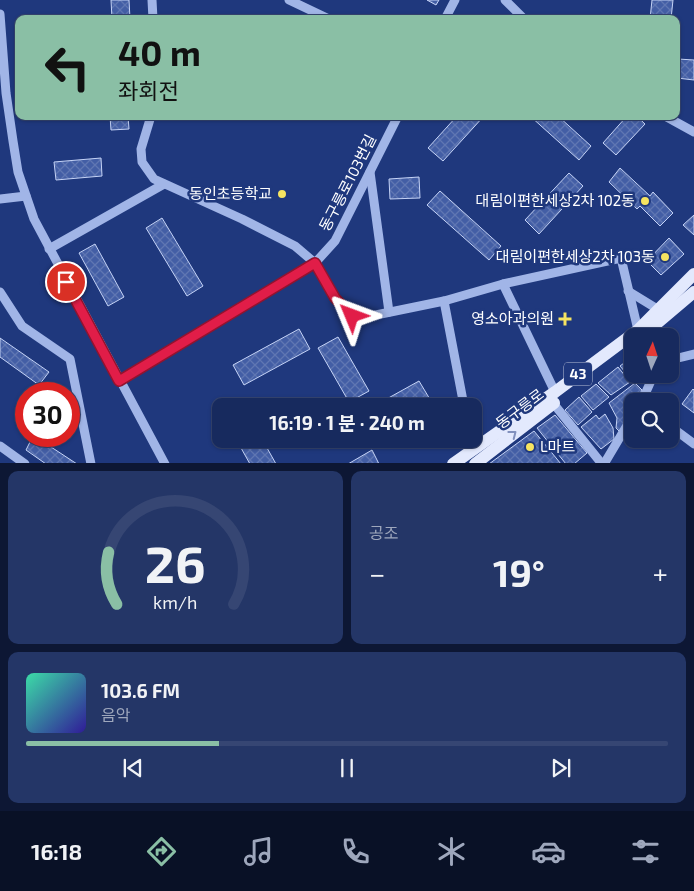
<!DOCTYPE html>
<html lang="ko">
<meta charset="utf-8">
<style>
:root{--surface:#172a5e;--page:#243667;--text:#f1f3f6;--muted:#9ea7bc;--line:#364673;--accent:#8abfa5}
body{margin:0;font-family:"Exo 2","Noto Sans KR",sans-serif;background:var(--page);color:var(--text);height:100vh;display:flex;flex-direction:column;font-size:19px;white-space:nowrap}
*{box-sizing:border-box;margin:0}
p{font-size:16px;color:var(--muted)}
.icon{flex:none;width:28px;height:28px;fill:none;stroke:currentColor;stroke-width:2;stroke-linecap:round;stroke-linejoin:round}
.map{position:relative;height:463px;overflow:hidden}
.drawer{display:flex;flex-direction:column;gap:8px;padding:8px;background:#0d1734;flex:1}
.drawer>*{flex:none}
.hud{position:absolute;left:15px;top:15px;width:665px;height:105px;border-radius:10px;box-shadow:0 1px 4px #0004,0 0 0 1px var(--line);background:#8abfa5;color:#111;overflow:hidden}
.needle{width:32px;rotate:3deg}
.fabs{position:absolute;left:624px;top:328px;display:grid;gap:10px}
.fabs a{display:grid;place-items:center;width:55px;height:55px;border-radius:10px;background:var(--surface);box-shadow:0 1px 4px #0004,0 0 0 1px var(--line);font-size:25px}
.speed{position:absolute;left:15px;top:382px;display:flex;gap:10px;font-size:25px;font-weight:700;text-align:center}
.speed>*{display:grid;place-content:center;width:65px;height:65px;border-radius:50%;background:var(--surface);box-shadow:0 1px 4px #0004,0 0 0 1px var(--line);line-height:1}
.speed .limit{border:8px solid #d22;background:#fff;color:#111}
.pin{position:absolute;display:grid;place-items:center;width:42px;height:42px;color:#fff;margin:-21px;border:2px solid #fff;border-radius:50%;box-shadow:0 1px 5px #0007}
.me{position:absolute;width:55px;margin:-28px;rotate:314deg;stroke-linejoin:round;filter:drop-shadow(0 0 4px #0008)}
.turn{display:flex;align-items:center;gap:18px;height:105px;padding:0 20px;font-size:22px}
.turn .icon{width:65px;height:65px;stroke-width:2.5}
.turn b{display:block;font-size:35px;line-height:42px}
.big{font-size:38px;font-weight:700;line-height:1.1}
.drawer .card{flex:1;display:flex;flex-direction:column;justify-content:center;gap:8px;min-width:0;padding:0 18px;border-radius:10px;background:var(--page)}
.drawer .dial{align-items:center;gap:0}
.dial svg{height:130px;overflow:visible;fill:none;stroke:var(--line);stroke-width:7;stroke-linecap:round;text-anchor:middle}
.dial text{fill:var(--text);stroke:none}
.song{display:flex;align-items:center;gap:15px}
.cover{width:60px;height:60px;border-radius:8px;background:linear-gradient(135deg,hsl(160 70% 55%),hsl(250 70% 35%))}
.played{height:5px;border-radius:2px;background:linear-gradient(90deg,var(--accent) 30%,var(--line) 30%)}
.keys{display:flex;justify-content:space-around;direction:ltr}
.heat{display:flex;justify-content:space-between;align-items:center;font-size:28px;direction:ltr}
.drawer .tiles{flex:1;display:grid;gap:8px;grid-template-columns:1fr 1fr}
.card:last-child{grid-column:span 2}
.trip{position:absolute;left:212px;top:398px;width:270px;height:50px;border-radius:10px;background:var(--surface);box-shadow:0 1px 4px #0004,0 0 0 1px var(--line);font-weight:700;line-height:50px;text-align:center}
.menu{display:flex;height:80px;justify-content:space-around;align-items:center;background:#091126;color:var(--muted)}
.menu .icon{width:35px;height:35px}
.menu .on{color:var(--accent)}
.menu b{font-size:22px;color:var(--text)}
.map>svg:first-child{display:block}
.building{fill:url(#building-cross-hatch);stroke:#c5d3f6}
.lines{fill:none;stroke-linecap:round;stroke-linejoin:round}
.minor{stroke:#a1b5e7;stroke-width:9}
.major{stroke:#e3e9fd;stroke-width:12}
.oneway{stroke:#8190bd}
.route-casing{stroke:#92132f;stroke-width:12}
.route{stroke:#e11d48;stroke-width:9}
.poi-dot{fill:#f6e461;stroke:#1f387d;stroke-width:2}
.labels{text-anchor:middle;stroke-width:5;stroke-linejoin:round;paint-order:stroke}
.shield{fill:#1f387d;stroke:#bcc3d8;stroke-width:1}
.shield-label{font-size:14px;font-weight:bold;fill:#fff}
.street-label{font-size:15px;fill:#fff;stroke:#1f387d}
.poi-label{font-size:15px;fill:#fff;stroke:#1f387d;text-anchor:end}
</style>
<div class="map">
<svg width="694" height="464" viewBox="0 0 694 464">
<defs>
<pattern id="building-cross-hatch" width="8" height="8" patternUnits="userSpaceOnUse" patternTransform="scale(1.25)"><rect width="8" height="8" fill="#435ea5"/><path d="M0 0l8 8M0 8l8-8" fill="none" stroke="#5f76b2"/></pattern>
</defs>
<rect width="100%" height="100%" fill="#1f387d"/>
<g class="building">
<path d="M111 0H129L130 19H112Z"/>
<path d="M427 0H439L436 5Z"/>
<path d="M652 0H673L671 19H650Z"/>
<path d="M678 59 694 60V80L677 78Z"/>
<path d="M110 116H128L129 129 111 130Z"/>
<path d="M457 116H484L443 161 428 148Z"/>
<path d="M530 116H558L591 146 579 160Z"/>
<path d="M627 116H637L645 124 616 155 603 143Z"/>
<path d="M101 158 102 176 56 180 54 162Z"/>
<path d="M620 168 650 196 653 192 673 213 660 226 640 206 637 209 609 182Z"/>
<path d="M569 173 583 186 539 234 525 220Z"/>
<path d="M419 177 420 198 390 199 389 179Z"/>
<path d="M440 191 501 246 489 260 427 205Z"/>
<path d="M694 215V235L683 225Z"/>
<path d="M162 218 203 286 187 296 146 228Z"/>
<path d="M669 238 684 254 661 275 647 261Z"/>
<path d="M95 244 124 297 108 306 79 253Z"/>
<path d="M299 329 310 349 244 385 233 365Z"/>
<path d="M338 337 369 391 349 402 318 348Z"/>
<path d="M0 338 49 372 39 385 0 357Z"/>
<path d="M628 360 632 365V374H640L631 379 620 366Z"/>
<path d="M618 367 630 382 611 395 598 383Z"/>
<path d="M419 381 431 401 421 406H374Z"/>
<path d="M635 383 642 390 636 401H632V408L620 432 616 428 617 418 609 403Z"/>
<path d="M596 384 609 397 593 410 581 396Z"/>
<path d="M693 389 694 390V413L682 404Z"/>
<path d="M579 397 592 412 578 425 565 410Z"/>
<path d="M241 401 244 406H231Z"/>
<path d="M605 414 613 428 614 439 601 449 581 427 596 415 599 419Z"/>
<path d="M555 415 587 453 574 464H566L537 428Z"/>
<path d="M534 431 561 464H489Z"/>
<path d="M33 436H54L48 445 77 464H46L26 450Z"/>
<path d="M236 439H262L276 464H250Z"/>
<path d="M372 450 379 464H348Z"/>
</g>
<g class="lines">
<g class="minor">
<path d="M152 0 153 19"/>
<path d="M289 0 329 19"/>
<path d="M505 0 524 19"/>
<path d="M0 14 6 93 13 141 18 172 34 219 165 464"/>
<path d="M445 19 455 0"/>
<path d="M398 116 335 241 315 263 335 299 352 316H371L444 301 464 406"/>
<path d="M665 116 694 132"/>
<path d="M370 172 389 312"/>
<path d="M0 199 26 196"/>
<path d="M49 249 164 184"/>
<path d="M503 284 555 392"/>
<path d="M628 291 659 310"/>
<path d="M0 292 22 326 70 359 91 464"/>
<path d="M444 301 503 284 621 258 638 330"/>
<path d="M670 360 694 354"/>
<path d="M119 381 315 263 295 246 242 219 154 179 142 162 141 149 151 116"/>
<path d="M642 401 654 374"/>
<path d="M553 403 602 464"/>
<path d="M670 426 694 444"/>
<path d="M470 439 472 449"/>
<path d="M0 446 25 464"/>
<path d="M604 464 632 417"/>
</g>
<g class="major">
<path d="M642 336 694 292"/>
<path d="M453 464 555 392 638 330 694 274"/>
<path d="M475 464 554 403"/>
</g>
</g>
<defs><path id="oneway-chevron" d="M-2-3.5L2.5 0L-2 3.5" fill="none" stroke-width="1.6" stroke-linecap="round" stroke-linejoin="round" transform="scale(1.25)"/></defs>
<use class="oneway" href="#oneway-chevron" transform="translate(513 434) rotate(-38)"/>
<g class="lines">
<defs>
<path id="route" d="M66 282 119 381 315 263 335 298 352 316"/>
</defs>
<use href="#route" class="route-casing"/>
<use href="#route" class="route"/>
</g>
<g class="poi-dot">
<circle cx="282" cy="194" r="5"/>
<circle cx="645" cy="201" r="5"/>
<circle cx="665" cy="257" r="5"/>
<path d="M562.5 311.5h5v5h5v5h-5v5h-5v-5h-5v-5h5z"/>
<circle cx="530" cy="447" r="5"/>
</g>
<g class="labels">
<rect class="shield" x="564" y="362.5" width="28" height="23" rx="4"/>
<g class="shield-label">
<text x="578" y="379">43</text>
</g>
<g class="street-label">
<text transform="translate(348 183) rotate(-63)" y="5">동구릉로103번길</text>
<text transform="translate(520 409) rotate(-37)" y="5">동구릉로</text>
</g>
<g class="poi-label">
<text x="272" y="199">동인초등학교</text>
<text x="635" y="206">대림이편한세상2차 102동</text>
<text x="655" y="262">대림이편한세상2차 103동</text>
<text x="554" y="324">영소아과의원</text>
<text x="540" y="452" text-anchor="start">L마트</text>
</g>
</g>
</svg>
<div class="fabs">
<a><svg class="needle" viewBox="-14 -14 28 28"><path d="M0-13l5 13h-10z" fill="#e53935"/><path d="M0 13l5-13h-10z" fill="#9ea7bc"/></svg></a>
<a><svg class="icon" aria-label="search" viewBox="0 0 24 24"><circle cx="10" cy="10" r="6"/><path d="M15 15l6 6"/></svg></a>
</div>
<div class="speed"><div class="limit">30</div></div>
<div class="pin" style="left:66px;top:282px;background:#d93025"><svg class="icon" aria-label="arrive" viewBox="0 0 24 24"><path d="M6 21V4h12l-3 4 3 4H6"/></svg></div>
<svg class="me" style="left:352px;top:316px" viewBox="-20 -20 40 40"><path d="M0-17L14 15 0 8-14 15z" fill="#e11d48" stroke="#fff" stroke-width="4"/></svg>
<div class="trip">16:19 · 1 분 · 240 m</div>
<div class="hud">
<div class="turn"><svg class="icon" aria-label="left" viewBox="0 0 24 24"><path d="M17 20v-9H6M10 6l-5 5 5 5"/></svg><div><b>40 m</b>좌회전</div></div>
</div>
</div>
<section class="drawer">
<div class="tiles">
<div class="card dial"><svg viewBox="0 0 100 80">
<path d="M14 69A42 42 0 1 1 86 69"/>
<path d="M14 69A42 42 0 0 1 9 37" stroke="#8abfa5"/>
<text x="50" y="56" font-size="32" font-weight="700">26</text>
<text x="50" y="72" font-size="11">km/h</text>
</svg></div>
<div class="card"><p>공조</p>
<div class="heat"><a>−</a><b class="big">19°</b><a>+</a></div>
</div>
<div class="card">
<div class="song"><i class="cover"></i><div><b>103.6 FM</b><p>음악</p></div></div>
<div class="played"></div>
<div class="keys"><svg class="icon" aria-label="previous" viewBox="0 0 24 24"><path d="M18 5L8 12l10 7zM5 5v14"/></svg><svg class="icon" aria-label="pause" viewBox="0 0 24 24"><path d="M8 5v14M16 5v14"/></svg><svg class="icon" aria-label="next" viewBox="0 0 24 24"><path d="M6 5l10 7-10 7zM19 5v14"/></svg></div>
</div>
</div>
</section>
<nav class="menu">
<b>16:18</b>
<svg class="icon on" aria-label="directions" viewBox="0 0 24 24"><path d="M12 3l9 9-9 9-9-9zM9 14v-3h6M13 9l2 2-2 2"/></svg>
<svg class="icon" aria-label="music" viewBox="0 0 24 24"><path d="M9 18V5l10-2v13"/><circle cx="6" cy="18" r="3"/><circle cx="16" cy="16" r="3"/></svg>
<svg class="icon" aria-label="phone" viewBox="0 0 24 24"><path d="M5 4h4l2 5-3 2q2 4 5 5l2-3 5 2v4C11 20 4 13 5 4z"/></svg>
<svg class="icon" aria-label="climate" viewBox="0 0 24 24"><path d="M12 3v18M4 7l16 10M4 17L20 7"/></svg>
<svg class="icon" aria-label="car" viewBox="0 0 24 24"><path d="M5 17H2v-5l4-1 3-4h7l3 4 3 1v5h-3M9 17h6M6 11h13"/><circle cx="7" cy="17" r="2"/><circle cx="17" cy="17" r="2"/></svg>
<svg class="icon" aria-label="filters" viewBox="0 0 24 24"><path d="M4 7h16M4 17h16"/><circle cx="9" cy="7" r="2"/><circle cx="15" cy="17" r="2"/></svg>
</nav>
